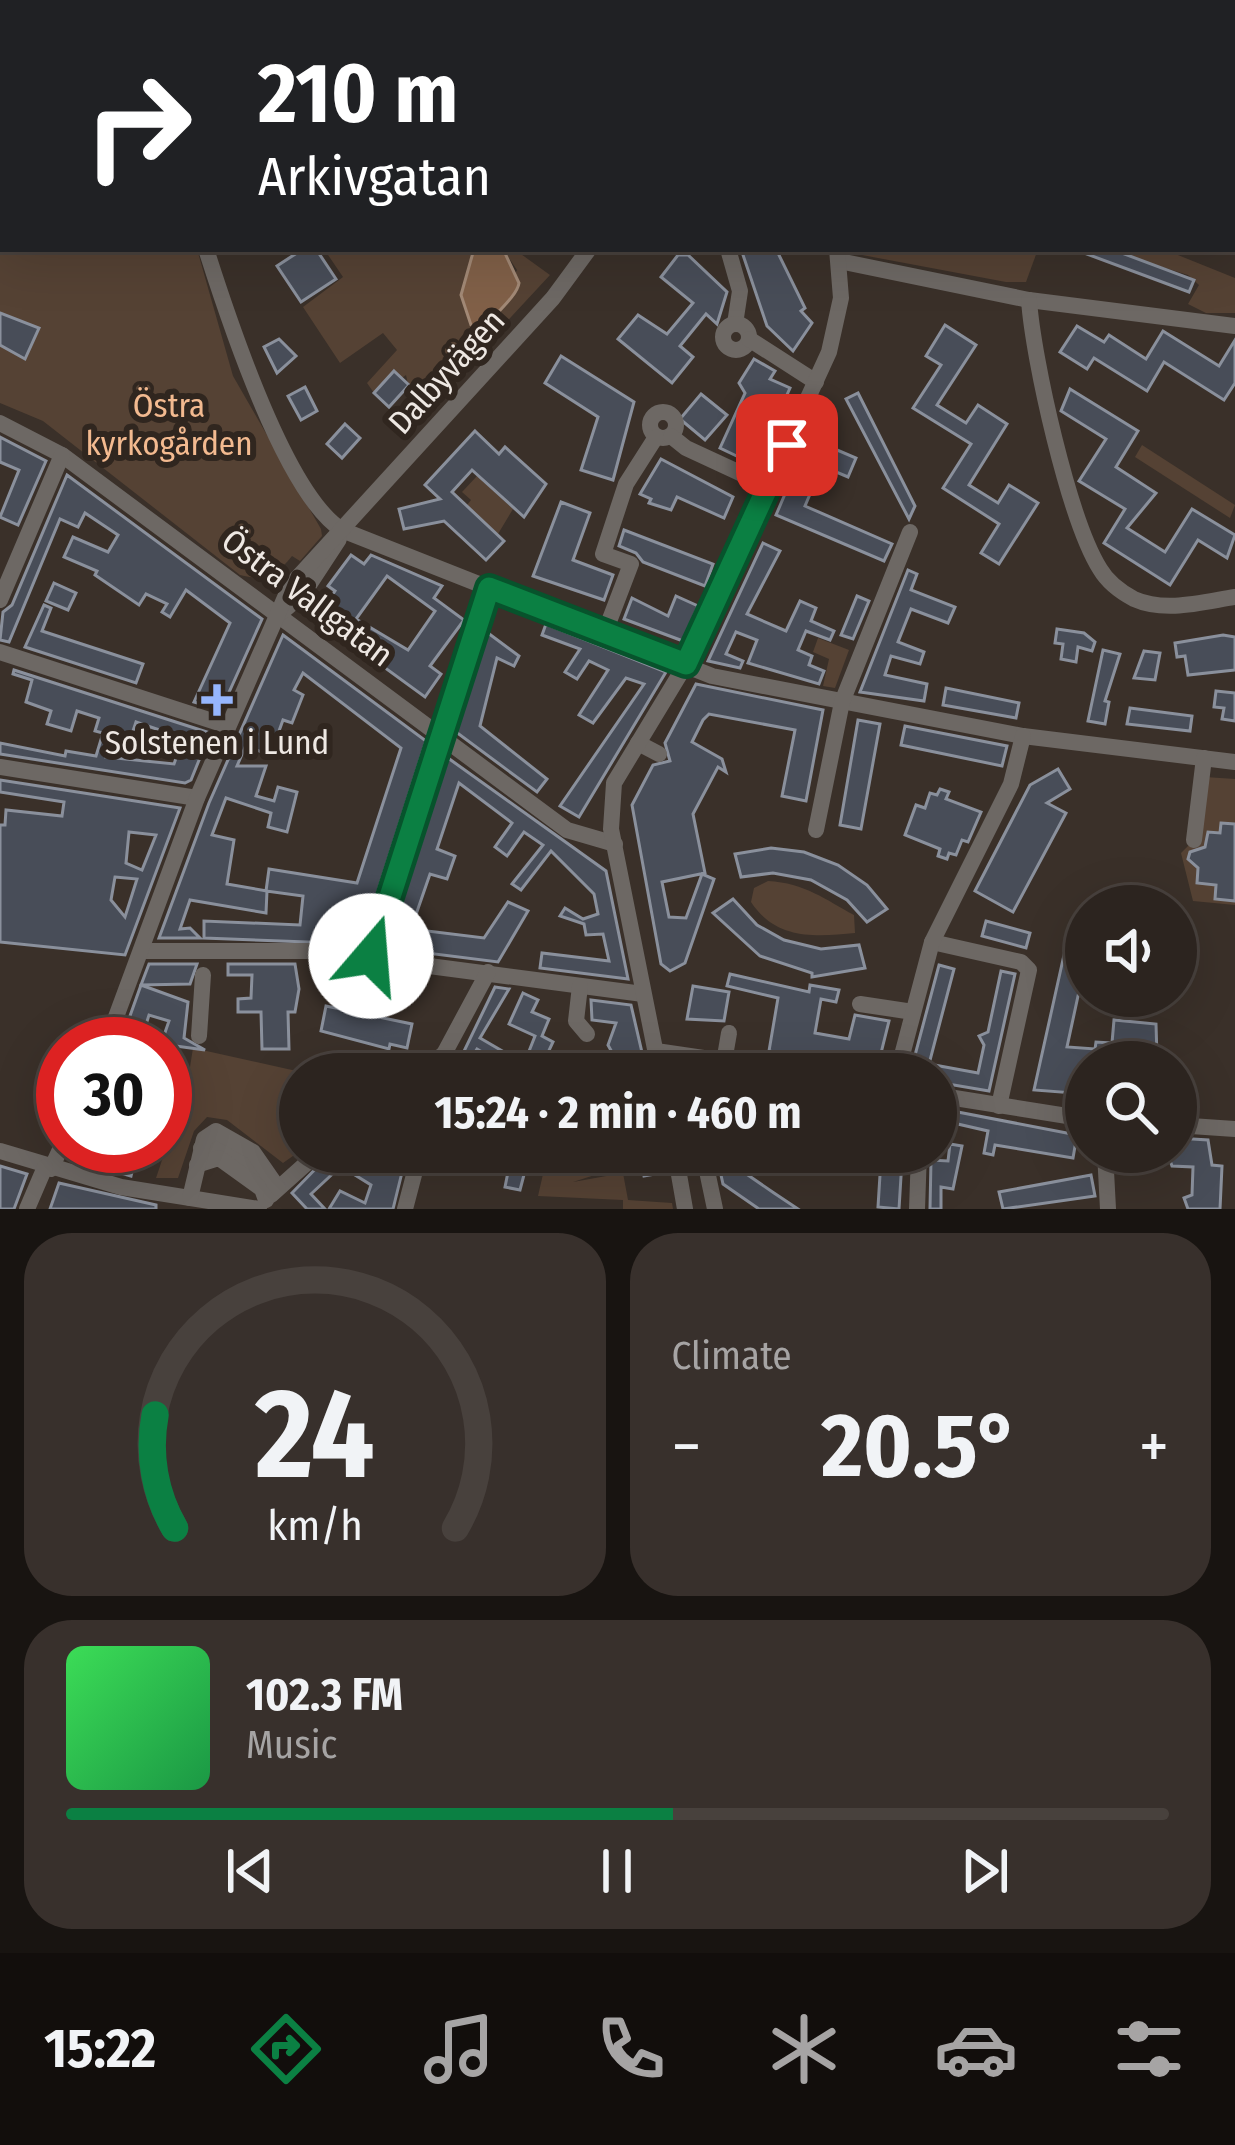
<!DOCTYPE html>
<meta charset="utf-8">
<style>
:root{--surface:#2c241f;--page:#38302c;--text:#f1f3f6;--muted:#a6a4a4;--line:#48413d;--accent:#0b8043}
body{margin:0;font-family:"Fira Sans Condensed",sans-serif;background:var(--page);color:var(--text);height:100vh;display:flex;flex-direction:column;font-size:45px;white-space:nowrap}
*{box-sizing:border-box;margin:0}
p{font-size:39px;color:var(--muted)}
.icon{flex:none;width:66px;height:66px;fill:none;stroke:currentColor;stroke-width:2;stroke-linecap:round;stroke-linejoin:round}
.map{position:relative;height:1209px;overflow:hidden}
.side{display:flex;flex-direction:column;gap:24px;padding:24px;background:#181411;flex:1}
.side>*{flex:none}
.banner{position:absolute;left:0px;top:0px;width:1236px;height:252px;box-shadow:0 12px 48px #0002,0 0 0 3px var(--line);background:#202124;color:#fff;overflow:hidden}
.tools{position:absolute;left:1065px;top:885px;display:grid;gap:24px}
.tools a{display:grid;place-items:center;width:132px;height:132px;border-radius:50%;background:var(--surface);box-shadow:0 12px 48px #0002,0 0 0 3px var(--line);font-size:60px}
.speed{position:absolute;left:36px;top:1017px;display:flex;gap:24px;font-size:60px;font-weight:700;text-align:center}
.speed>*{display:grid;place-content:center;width:156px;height:156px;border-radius:50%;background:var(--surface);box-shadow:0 12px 48px #0002,0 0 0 3px var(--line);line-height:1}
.speed .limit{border:18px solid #d22;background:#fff;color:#111}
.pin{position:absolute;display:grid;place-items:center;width:102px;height:102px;color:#fff;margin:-51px;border-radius:24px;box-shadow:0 6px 18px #0006}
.me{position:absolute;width:132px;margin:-66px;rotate:18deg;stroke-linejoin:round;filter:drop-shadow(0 0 9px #0008)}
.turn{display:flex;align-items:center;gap:42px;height:252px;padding:0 60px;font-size:54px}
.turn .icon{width:156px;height:156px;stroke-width:2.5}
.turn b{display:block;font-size:84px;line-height:102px}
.big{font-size:90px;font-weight:700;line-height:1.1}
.side .card{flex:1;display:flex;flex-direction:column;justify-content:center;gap:18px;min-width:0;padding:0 42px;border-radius:48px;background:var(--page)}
.side .dial{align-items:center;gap:0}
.dial svg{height:312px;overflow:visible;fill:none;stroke:var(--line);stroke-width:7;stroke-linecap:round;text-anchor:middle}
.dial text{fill:var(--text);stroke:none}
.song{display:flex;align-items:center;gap:36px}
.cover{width:144px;height:144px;border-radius:18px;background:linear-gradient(135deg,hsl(130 70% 55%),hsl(140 70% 35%))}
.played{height:12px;border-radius:6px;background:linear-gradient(90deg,var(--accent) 55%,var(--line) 55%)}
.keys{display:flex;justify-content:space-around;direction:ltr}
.heat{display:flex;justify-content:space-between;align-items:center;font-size:66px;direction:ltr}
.side .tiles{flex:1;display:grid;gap:24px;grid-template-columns:1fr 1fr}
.card:last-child{grid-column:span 2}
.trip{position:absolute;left:279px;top:1053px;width:678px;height:120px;border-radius:60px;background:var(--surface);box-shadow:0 12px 48px #0002,0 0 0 3px var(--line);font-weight:700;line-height:120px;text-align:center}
.tab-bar{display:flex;height:192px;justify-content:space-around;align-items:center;background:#120e0c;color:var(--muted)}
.tab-bar .icon{width:84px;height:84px}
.tab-bar .current{color:var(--accent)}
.tab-bar b{font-size:54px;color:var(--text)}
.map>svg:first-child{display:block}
.green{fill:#554234}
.water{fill:#816048;stroke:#a28976;stroke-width:3}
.building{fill:#484d58;stroke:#8a909c;stroke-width:3;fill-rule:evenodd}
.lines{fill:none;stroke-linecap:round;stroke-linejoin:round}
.minor{stroke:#6d6864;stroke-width:16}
.route-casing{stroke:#07532c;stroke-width:30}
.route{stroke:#0b8043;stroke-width:21}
.poi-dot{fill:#96b6fd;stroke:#30261f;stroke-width:4.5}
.labels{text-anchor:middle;stroke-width:12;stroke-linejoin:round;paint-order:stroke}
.street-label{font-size:33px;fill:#eee8e3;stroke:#30261f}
.park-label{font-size:33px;fill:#f3ba90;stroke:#30261f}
.poi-label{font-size:33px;fill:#eee8e3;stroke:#30261f}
</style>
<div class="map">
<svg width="1235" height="1209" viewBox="0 0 1235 1209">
<rect width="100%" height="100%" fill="#3a3029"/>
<g class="green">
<path d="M0 0 46 3H3V249H197L233 376 321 529 322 536 300 561 292 556C276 576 266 581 240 575L43 421 0 403Z"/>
<path d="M324 249H474L461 295 474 328 496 309 517 270 503 249H514L550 275 430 404 408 384 406 375 402 378 394 372 374 393 386 410 367 383 397 350 383 333 340 363 303 307 343 277Z"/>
<path d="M859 249H1038L1026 282H1006L862 255Z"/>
<path d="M1104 249H1163L1235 278V313H1206L1188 304 1199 285 1188 275Z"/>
<path d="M1142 445 1235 505 1230 518 1135 457Z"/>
<path d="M477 476 513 509 498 534 467 505 471 500 462 492Z"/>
<path d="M818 638 849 650 835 688 823 686 829 659 813 652Z"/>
<path d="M1205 777 1235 779V905L1193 901 1181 853 1194 840Z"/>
<path d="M768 881C805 883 826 900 854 915L855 933C820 936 777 942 751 902L754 888Z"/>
<path d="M193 1048 310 1074H300V1151L283 1163 227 1120 207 1117 194 1131 178 1178H156L187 1086Z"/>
<path d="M556 1152H614L599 1161 601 1173 573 1182 623 1173 628 1200 672 1203 673 1209H623V1200L538 1196 546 1161 559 1163Z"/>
</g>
<path class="water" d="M474 249H503L519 283C517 297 492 316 482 331L471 325 461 295Z"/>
<g class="building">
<path d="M303 249H316L336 279 301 302 277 266Z"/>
<path d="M741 249H776L805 308 801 311 812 323 793 351 767 326Z"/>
<path d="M1111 249 1194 280 1189 292 1076 250Z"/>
<path d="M678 255H688L727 292 717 324 706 314 680 346 693 357 672 383 618 339 638 315 667 334 693 303 661 277Z"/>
<path d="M0 313 39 328 25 359 0 345Z"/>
<path d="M945 325 976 345 937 405 966 423 978 405 1007 424 969 485 998 503 1009 485 1038 503 999 564 981 553 999 524 943 488 971 444 913 408 941 365 926 356Z"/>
<path d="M1077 326 1104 342 1109 335 1146 359 1163 331 1219 366 1235 340V383L1224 400 1164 362 1147 391 1094 358 1087 369 1060 352Z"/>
<path d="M279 339 296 356 277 373 264 347Z"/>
<path d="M561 356 634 402 613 480 581 470 598 417 545 383Z"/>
<path d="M754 359 775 371 770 379 790 388 760 455 747 449 743 459 720 448 745 393 739 383Z"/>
<path d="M394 371 409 385 389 407 374 393Z"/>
<path d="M305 387 317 411 301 420 288 396Z"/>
<path d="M1070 389 1138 431 1116 467 1156 493 1127 528 1165 552 1192 509 1235 535 1227 558 1198 540 1170 585 1104 543 1125 509 1079 481 1106 439 1061 411Z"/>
<path d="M858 393 915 506 909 519 846 399Z"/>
<path d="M701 394 727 415 705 440 680 419Z"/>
<path d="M345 424 360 438 342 458 327 444Z"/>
<path d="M475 431 499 454 505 447 546 484 524 517 472 470 452 492 504 541 486 560 444 521 404 529 399 509 440 499 425 485Z"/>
<path d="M0 437 46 461 18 525 0 517 19 470 0 462Z"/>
<path d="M809 438 856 458 848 477 822 466 805 506 892 544 884 561 776 515Z"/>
<path d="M661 459 733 497 724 518 677 497 671 510 649 503 651 499 640 494Z"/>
<path d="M67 475 262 619 221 710 194 702 230 623 186 590 170 617 162 612 167 604 146 594 139 605 95 575 97 571 64 557 73 537 108 552 118 535 85 513 78 527 60 519 9 642 0 640 3 612 12 605Z"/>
<path d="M561 502 590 513 573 560 613 575 604 600 533 576Z"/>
<path d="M624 530 713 564 705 586 643 562 636 553 619 546Z"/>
<path d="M763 543 780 551 747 614 786 631 800 601 816 608 811 621 834 631 830 640 806 631 798 650 812 656 809 665 824 671 819 684 748 663 757 640 736 632 726 654 743 661 740 668 708 661Z"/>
<path d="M351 555 364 564 371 555 442 586 434 598 464 620 430 666 441 674 425 697 322 622 335 604 329 600 335 591 328 586ZM387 576 435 611 408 650 356 619Z"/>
<path d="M908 570 917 574 911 590 955 607 948 623 911 609 898 642 924 652 920 664 891 656 885 675 927 684 924 701 860 692Z"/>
<path d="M54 583 76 593 68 610 46 601Z"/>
<path d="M676 596 698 606 683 641 624 619 632 598 668 616Z"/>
<path d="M857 596 869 601 853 639 841 635Z"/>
<path d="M44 605 51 608 42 631 143 664 136 683 25 647Z"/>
<path d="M546 624 666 672 579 817 560 806 644 684 626 678 593 723 579 715 608 670 589 661 577 679 565 672 580 649 542 635Z"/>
<path d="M1057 629 1084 633 1095 642 1092 651 1078 647 1076 662 1061 659 1063 644 1055 643Z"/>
<path d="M488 633 519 656 514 666 497 658 480 726 547 779 537 792 456 732Z"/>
<path d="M283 635 426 741 361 944 204 938V921L300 925 303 896 266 891 269 869 357 883 401 748 303 673 294 690 303 695 292 723 283 720 270 756 246 745 237 766H266L256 796 274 801 278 787 297 792 287 832 268 827 271 813 226 798 212 835 234 840 227 884 267 891 266 913 190 900 180 929 190 928 200 938H159L209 803Z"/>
<path d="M1223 635 1235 637V670L1188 675 1185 656 1177 657 1175 643Z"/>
<path d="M1103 650 1120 654 1105 701 1109 702 1105 724 1088 721Z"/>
<path d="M1144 651 1160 653 1155 680 1134 678Z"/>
<path d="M14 670 210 733 191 780 185 783 0 754V743L65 756 66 751 96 756 103 733 95 731 99 718 77 711 71 731 47 724 51 711 26 702 32 680 13 674ZM136 722 183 738 174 764 106 757 115 732 131 737Z"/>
<path d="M696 684 823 710 806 801 782 796 795 730 709 714 703 720 692 742 722 759 726 772 718 767 693 814 705 873 662 882 669 917 686 918 702 874 714 879 685 963 670 971 661 964 632 805 653 765 670 761 665 743Z"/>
<path d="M946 688 1019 703 1016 718 943 705Z"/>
<path d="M1216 691 1235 693V721L1222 719 1224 708 1214 707Z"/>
<path d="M1130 708 1192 716 1190 731 1127 724Z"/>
<path d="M858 720 880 724 861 829 840 825Z"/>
<path d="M905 726 1007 746 1002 766 901 745Z"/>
<path d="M448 758 606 871 628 979 540 968 542 953 609 961 603 934 586 935 584 924 560 916 565 908 583 919 598 914 594 894 551 851 521 890 512 884 543 845 524 832 507 856 495 847 512 823 459 783 437 849 455 856 447 879 430 874 411 929 484 938 508 902 528 911 498 962 387 948Z"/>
<path d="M1058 769 1070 789 1047 803 1066 813 1013 912 975 891 1030 785Z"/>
<path d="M0 780 180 808 125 955 0 942V825H5L6 810 62 816 64 802 0 792ZM129 832 156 835 142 870 126 863ZM115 877 137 879 125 917 111 900Z"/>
<path d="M940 789 949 792 946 799 981 812 968 842 962 840 956 855 949 853 947 859 938 856 940 849 905 835 916 805 925 808 930 793 937 795Z"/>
<path d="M1221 823 1235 824V901L1215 899 1216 885 1197 883 1198 868 1188 859 1190 852 1205 847 1208 832 1220 833Z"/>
<path d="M771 848 804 852 838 865 867 885 887 909 867 922 847 900 811 880 773 873 741 877 735 854Z"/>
<path d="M733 899 757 925 784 940 821 949 859 945 865 968 812 977V973L760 956 713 913Z"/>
<path d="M986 921 1030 933 1026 948 982 936Z"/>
<path d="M1064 955 1086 959 1067 1047 1095 1049 1096 1042 1112 1043 1114 1020 1156 1024 1157 1057 1147 1056V1062H1086V1094L1034 1090Z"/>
<path d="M149 964H197L190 984 141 985Z"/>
<path d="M228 964H295L299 989 295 1012H288L289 1049H262L261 1012H238V999L251 998 252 975H228Z"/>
<path d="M939 965 954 969 929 1064 978 1073 984 1045 979 1036 988 1032 1001 971 1015 974 989 1091 936 1082V1074H910Z"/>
<path d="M730 974 809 992 810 985 839 990 836 1002 821 999 815 1033 849 1039 855 1015 889 1021 877 1069 769 1051 778 998 727 986Z"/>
<path d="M141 985 188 1002 184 1038 205 1050 161 1044 169 1021 149 1015 140 1044H120Z"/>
<path d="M693 986 729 992 724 1021 687 1019Z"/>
<path d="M495 987 509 989 480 1038 509 1055 504 1065 477 1049 461 1074H453Z"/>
<path d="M523 993 538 1000 532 1012 549 1019 542 1036 553 1042 538 1074H520L535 1036 509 1024Z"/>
<path d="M591 1000 631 1005 647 1074H625L622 1052 613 1054 608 1045 616 1023 592 1020Z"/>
<path d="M326 1006 412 1024 407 1048 390 1044 389 1049 321 1031Z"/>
<path d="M937 1108 1077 1135 1073 1158 995 1145 993 1155 984 1153 988 1131 936 1119Z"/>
<path d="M1176 1138 1208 1140 1212 1165 1222 1166 1220 1209H1188L1184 1198 1192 1195 1193 1167 1172 1166 1167 1152H1176Z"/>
<path d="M950 1144 962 1146 953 1189 941 1187V1209H930L931 1160 948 1161Z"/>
<path d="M75 1146H123L136 1155 131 1176 70 1158Z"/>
<path d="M332 1152H356L311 1194 325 1209H307L292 1193Z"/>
<path d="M371 1152H407L393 1209H329L340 1191 365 1203 371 1185 355 1175Z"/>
<path d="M512 1152H530L520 1190 505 1187Z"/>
<path d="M619 1152H662L666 1172 644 1176 641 1161Z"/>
<path d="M796 1152H844L829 1174Z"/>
<path d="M881 1159 902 1160 899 1209 878 1207Z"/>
<path d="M729 1162 774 1193 798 1209H759L723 1184 721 1175Z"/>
<path d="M0 1166 27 1174 14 1209H0Z"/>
<path d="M1091 1175 1095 1196 1003 1209 999 1192Z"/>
<path d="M59 1183 156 1205V1209H50Z"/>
</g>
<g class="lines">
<g class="minor">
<path d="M68 0 75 3"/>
<path d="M98 0 99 3"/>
<path d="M709 0 714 3"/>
<path d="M1065 0 1073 3"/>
<path d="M231 3 232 0"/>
<path d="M744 3 747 0"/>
<path d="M772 3 774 0"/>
<path d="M1233 60 1235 61"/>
<path d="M1233 200 1235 195"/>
<path d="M206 249C227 315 285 494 342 530L712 676 1023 736 1235 762"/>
<path d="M728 249 740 291 735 324"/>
<path d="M839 261 1029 300 1235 326"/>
<path d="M1029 300C1033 359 1069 520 1100 569 1107 581 1121 592 1134 599 1165 613 1203 602 1235 597"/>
<circle cx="736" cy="337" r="13"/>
<path d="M749 339 816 382"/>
<circle cx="663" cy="425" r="13"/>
<path d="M0 423 62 455 567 830 615 844"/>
<path d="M671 436 686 448 768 486"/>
<path d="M0 600 62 455"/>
<path d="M282 612 303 594 339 539"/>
<path d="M605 632 631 564 603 554 626 484 656 437"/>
<path d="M0 652 228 726"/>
<path d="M638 743 659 754"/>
<path d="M0 767 197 798"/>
<path d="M816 830 842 702 910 532"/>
<path d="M1194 840 1204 758"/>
<path d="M932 942 1021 962 1029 970 999 1106"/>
<path d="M141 951H315L643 994"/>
<path d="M371 956 489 588"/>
<path d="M580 986 576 1021 587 1034"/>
<path d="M860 1004 913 1012"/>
<path d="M199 1036 203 975"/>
<path d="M106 1044 197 798 290 586 553 298 589 249"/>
<path d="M656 1051 812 1074"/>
<path d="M724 1062 729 1033"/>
<path d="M418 1074 445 1053"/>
<path d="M440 1074 445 1052 488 972"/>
<path d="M660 1074 611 829 614 783 686 664 829 352 841 298 837 249"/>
<path d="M897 1074 932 942 1011 784 1023 736"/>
<path d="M936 1095 1086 1119"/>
<path d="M1176 1125 1235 1129"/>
<path d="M201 1148 224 1144 262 1177"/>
<path d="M0 1151 121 1187 259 1209"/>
<path d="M675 1152 685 1209"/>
<path d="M703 1152 715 1209"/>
<path d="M1105 1152 1108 1209"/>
<path d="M197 1165 219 1158 262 1189 266 1200"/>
<path d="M51 1169 63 1143"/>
<path d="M271 1195 319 1152"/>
<path d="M190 1198 204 1139 216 1131 253 1152 278 1188"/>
<path d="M27 1209 45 1167"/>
<path d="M405 1209 420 1152"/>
<path d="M917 1209 919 1152"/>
</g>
</g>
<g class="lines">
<defs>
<path id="route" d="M371 956 489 588 686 664 787 445"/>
</defs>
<use href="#route" class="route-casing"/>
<use href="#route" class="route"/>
</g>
<path class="poi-dot" d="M211 682h12v12h12v12h-12v12h-12v-12h-12v-12h12z"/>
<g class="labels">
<g class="street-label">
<text transform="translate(446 371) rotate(-48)" y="12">Dalbyvägen</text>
<text transform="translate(308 597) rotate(37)" y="12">Östra Vallgatan</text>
</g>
<g class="park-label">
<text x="169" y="417">Östra<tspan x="169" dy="38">kyrkogården</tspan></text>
</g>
<g class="poi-label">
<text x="217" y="754">Solstenen i Lund</text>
</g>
</g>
</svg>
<div class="tools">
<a><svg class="icon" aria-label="sound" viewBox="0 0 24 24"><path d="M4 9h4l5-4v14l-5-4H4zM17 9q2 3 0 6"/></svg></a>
<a><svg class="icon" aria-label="search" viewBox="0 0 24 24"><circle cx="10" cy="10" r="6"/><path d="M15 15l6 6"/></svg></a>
</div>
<div class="speed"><div class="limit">30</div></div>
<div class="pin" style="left:787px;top:445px;background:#d93025"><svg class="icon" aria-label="arrive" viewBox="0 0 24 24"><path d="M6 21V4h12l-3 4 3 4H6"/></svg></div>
<svg class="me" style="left:371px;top:956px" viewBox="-20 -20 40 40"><circle r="19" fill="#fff"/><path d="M0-13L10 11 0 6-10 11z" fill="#0b8043"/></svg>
<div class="trip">15:24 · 2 min · 460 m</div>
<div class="banner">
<div class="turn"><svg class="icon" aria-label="right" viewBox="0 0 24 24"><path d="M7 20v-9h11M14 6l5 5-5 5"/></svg><div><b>210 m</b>Arkivgatan</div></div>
</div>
</div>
<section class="side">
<div class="tiles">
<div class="card dial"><svg viewBox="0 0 100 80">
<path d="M14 69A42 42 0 1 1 86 69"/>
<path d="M14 69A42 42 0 0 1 9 40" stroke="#0b8043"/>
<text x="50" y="56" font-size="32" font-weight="700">24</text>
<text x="50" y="72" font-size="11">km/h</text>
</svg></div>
<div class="card"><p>Climate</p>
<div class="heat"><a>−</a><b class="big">20.5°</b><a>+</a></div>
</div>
<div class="card">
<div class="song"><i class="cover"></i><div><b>102.3 FM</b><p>Music</p></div></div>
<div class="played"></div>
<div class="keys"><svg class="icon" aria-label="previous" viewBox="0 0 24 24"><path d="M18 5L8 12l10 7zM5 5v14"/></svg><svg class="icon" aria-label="pause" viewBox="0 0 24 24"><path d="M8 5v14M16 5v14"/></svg><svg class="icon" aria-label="next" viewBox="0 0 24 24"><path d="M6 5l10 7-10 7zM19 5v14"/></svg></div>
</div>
</div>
</section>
<nav class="tab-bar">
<b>15:22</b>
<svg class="icon current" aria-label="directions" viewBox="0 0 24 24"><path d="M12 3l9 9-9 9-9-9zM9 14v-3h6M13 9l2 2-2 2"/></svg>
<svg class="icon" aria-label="music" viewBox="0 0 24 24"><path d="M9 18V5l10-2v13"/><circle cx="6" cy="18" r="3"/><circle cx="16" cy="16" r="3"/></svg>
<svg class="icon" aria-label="phone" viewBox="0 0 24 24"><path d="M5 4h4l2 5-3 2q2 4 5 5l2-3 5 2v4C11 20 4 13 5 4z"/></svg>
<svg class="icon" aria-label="climate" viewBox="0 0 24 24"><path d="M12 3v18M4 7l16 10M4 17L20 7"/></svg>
<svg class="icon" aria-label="car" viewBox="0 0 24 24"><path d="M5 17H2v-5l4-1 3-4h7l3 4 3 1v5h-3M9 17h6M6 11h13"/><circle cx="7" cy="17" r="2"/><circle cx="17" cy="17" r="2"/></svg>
<svg class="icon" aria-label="filters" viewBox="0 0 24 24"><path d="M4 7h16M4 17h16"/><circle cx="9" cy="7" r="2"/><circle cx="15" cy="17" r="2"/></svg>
</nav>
